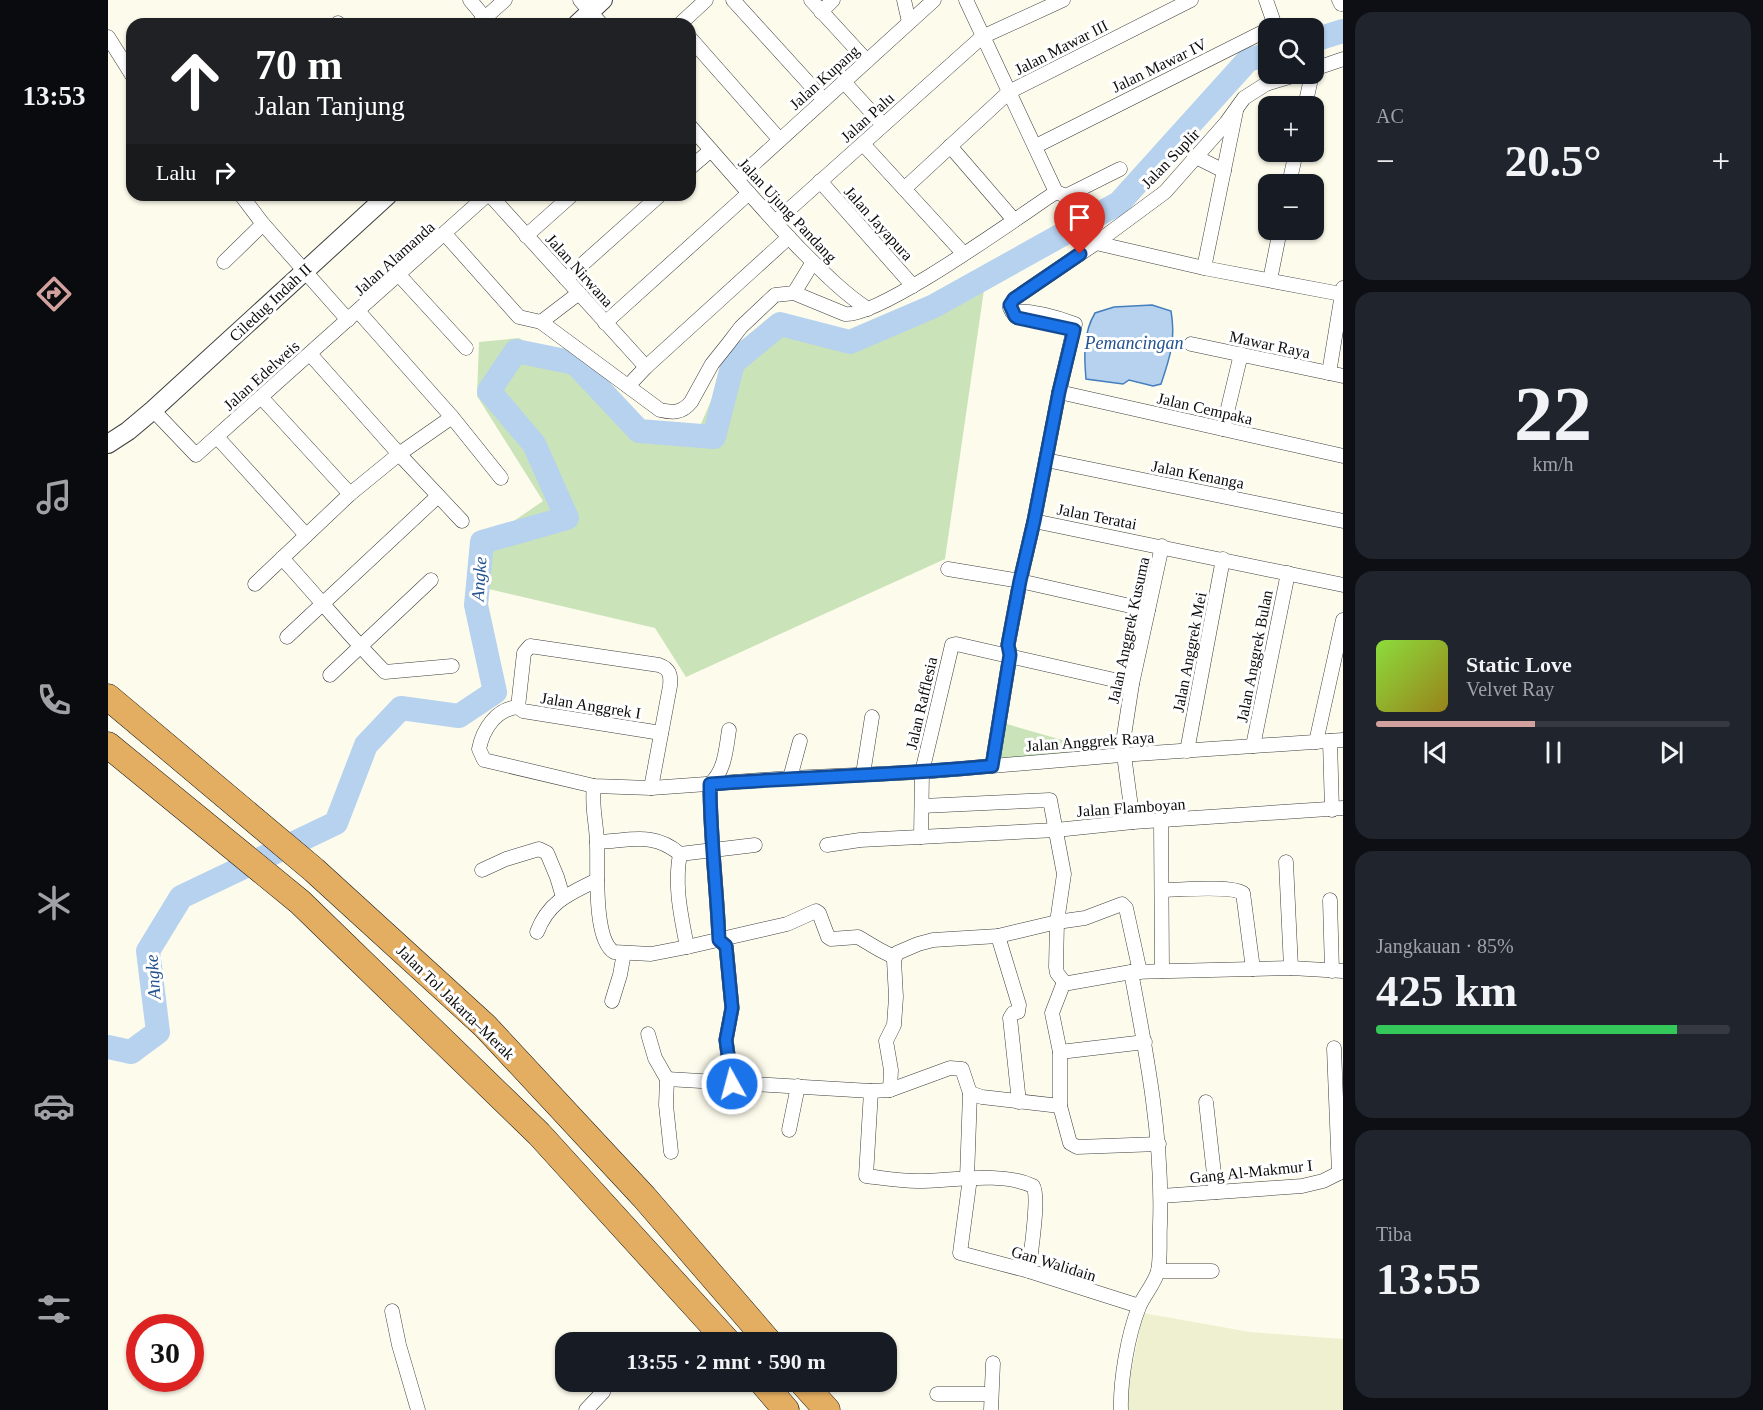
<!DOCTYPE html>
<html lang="id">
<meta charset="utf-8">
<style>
:root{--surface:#171b24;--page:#20242c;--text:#f1f3f6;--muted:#9ea1a6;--line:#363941;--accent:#d2a19e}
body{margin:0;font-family:Georgia,serif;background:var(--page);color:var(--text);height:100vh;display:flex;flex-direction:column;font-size:22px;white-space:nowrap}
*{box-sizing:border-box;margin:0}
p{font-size:20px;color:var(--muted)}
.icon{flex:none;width:33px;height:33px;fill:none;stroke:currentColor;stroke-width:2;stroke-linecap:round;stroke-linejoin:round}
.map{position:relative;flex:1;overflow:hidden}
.sheet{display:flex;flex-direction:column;gap:12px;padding:12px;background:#0d0f14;width:420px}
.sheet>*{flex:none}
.top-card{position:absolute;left:18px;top:18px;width:570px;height:183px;border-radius:18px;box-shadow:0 2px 4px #0004;background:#202124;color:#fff;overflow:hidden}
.fabs{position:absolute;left:1150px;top:18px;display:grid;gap:12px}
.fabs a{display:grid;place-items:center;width:66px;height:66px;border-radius:12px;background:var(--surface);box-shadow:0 2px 4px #0004;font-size:30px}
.speed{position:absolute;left:18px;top:1314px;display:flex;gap:12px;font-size:30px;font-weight:700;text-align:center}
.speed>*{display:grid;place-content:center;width:78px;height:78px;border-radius:50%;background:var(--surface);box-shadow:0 2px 4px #0004;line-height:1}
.speed .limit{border:9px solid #d22;background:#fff;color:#111}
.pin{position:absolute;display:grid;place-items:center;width:51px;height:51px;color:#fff;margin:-62px -26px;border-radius:50% 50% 50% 0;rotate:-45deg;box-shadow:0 0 6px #0007}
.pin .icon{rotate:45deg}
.me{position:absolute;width:66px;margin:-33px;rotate:353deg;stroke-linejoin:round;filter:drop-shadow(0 0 4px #0008)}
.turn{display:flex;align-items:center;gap:21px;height:126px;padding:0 30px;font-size:27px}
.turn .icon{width:78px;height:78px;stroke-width:2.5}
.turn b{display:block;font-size:42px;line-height:51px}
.then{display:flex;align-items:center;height:57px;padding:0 30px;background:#0003;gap:12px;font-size:22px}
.big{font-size:45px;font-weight:800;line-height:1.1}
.sheet .widget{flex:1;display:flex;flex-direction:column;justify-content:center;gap:9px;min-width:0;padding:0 21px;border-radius:18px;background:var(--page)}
.sheet .dial{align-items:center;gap:0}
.dial b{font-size:78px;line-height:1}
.song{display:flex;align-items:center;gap:18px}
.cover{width:72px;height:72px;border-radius:9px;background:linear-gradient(135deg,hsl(90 70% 55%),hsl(50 70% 35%))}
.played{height:6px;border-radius:3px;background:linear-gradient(90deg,var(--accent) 45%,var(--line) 45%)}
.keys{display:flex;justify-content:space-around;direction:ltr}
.heat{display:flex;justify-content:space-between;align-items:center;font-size:33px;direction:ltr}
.charge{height:9px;border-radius:4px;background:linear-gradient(90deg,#34c759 85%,var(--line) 0)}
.trip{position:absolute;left:447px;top:1332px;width:342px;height:60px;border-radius:18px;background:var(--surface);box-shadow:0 2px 4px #0004;font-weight:800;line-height:60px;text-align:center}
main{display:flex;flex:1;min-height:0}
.dock{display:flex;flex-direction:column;width:108px;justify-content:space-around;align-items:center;background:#090b0e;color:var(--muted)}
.dock .icon{width:42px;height:42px}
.dock .active{color:var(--accent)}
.dock b{font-size:27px;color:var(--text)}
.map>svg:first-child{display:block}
.farmland{fill:#eff0cf}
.green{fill:#cae3b9}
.water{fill:#b6d2ef;stroke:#457ebe;stroke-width:1.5}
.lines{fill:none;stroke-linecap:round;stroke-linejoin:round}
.river{stroke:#b6d2ef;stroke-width:24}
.minor-casing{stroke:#3e3e3e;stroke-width:15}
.tertiary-casing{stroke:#3e3e3e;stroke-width:20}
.motorway-casing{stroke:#1c1c1c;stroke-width:27}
.minor{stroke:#fff;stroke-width:14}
.tertiary{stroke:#fff;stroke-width:18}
.motorway{stroke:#e4ae62;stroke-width:26}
.route-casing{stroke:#114b97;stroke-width:15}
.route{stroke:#1a73e8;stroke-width:10}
.labels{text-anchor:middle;stroke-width:6;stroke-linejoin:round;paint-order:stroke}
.street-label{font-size:16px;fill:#0b0b0b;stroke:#fff}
.water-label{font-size:18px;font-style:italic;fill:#23528f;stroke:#fff}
</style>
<main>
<nav class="dock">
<b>13:53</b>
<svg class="icon active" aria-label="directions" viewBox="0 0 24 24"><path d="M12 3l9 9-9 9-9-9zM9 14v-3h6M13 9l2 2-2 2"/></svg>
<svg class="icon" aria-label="music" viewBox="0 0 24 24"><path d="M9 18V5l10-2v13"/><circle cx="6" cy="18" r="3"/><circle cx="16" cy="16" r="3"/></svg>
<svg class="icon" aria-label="phone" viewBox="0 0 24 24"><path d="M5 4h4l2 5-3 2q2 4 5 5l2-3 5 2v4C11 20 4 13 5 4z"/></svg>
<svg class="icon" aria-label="climate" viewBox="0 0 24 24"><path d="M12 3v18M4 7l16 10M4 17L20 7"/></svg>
<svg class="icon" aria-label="car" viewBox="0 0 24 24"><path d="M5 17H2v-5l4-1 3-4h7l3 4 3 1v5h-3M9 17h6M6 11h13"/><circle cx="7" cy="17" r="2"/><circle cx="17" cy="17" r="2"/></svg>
<svg class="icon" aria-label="filters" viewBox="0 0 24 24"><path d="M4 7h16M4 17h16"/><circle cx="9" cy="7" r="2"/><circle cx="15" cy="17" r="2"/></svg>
</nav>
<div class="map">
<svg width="1235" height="1410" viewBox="0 0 1235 1410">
<rect width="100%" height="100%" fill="#fdfcec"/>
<path class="farmland" d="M1035 1313 1142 1332 1235 1339V1410H1020L1018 1397Z"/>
<g class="green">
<path d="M878 276 837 559 578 677 547 628 368 586V547L435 501 369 396 371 342 411 338 484 389 535 433H589L629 341 676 331 737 352Z"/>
<path d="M892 722 1006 755 885 763Z"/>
</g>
<path class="water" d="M1044 305 1063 311C1068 340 1062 357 1053 384L1045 386 1021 380 1015 384 978 379C976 356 975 333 987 313L1006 307Z"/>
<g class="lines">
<g class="river">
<path d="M1206 40 1235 31"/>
<path d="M0 1047 23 1052 50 1032 40 951 73 897 228 823 258 745 293 708 351 716 387 692 368 605 374 542 459 518 426 444 381 391 408 351 467 363 531 431 606 437 625 363 672 324 742 342 826 306 1011 203 1140 60 1161 54"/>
</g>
<defs>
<g id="minor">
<path d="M362 0 377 18"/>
<path d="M472 0 493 24"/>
<path d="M625 0 716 100"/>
<path d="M703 0 759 61"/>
<path d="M796 0 801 22"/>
<path d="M858 0 948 192"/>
<path d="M1231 0 1233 4"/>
<path d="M713 12 725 0"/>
<path d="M230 23 231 24"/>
<path d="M370 24 397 0"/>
<path d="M572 24 598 0"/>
<path d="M0 37 24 75"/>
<path d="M582 38 672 140"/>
<path d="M1206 69 1235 59"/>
<path d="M736 82 775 125"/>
<path d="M1197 106 1204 74"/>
<path d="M582 126C618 167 653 208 691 248 713 270 734 292 760 309"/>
<path d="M755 144 855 253"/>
<path d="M842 146 906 220"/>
<path d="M928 146 1163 28 1165 20 1158 0"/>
<path d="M1088 157 1116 171"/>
<path d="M582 168 603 150"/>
<path d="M629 179 826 0"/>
<path d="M712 181 805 286"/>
<path d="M1181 184 1188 152"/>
<path d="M796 189 901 92 1083 0"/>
<path d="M133 195 155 224 240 320"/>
<path d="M382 195 538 367"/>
<path d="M667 222 874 37 955 0"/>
<path d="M337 234 411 317 433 322 471 293"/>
<path d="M418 236 464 195"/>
<path d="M988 243 1096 268 1233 294"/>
<path d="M116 262 155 224"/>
<path d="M1096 268 1128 111"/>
<path d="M291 275 358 348"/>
<path d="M458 279 552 195"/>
<path d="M1162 280 1172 230"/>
<path d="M686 293 705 262"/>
<path d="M250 311 344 417 393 478"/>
<path d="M908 317 902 308 906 299 988 243 1057 192 1118 123 1136 98 1158 84 1191 74"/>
<path d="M433 322 552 410C565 413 574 413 583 402L604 364 620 344 633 327 667 295 686 293 737 314C771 318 913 215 948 192L958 196 1012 169"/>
<path d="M497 323 641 193"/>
<path d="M1083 344 1235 376"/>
<path d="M202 354 291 454 354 521"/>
<path d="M1221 373 1235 288"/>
<path d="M520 386 538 367 681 237"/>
<path d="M951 392 1235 456"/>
<path d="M153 397 242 494"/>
<path d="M45 410 88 455 379 195"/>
<path d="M1115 429 1133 354"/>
<path d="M109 437 198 535"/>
<path d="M938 460 1235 521"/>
<path d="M926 521 1235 585"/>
<path d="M174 558C209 596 241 636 277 672L344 666"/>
<path d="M840 569 912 581 1040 610"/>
<path d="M147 584 242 494 291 454 344 417"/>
<path d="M179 637 330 496"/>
<path d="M222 675 323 580"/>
<path d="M410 707C388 709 375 729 371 749L376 760 486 786 543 788 682 778 814 772 1013 755 1235 740"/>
<path d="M410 707 416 653 422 646 551 665C562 669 563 675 562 686L543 788"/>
<path d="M410 707 415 711 553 733"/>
<path d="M1222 741 1224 810"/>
<path d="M1208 742 1235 620"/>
<path d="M1145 746 1180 573"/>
<path d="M1079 751 1115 559"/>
<path d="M1013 755 1024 684 1054 546"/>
<path d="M1016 755 1025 822"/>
<path d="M884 766 902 655 900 645 912 581 926 521 951 392 967 324C951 318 921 309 904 312"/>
<path d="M755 774 764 717"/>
<path d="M682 778 692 741"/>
<path d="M486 786C483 807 489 824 489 845 490 867 485 940 506 952L543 954 579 947 679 924 708 911 711 913 720 937 723 939 750 937 772 950 786 957"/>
<path d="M814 806 942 800 956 874 949 922 948 967 949 973 956 982"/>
<path d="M1053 821 1054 971"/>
<path d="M813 837 814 772 844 645 848 644 1024 684"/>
<path d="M489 842C522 841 545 831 572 854L647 845"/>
<path d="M719 845 752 840 948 830 1025 822 1235 808"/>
<path d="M572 854C566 886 573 915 579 947"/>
<path d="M1178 862 1183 968"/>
<path d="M374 870 398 859 431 849 439 853 449 877 455 897"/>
<path d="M1054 890C1073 890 1121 885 1135 893L1145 969"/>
<path d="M1222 900 1224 971"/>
<path d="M429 932C441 901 461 894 489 880"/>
<path d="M890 936 911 1005 910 1012 905 1013 902 1018 911 1102"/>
<path d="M611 940C609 888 602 837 602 784 617 771 618 749 621 730"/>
<path d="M611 940 618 946 624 1008 618 1040 624 1084"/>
<path d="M956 982 961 983 1023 972 1183 968 1235 971"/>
<path d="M956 982 944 1013 952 1052V1106L962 1143 969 1147 1051 1144"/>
<path d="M504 1001 512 975 516 953"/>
<path d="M540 1034 547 1058 559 1079 558 1105 563 1152"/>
<path d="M1226 1048 1231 1173"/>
<path d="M952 1052 1037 1042"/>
<path d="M559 1079 763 1091 782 1090 842 1068 854 1069 862 1093 859 1178"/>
<path d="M782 1090 783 1070 778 1041 786 1025 788 997 786 960 789 953 810 944 825 940 890 936 949 922 977 918 1014 904 1018 908 1032 972"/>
<path d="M763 1091 758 1176C775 1178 792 1181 809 1181 844 1181 893 1171 925 1186 932 1197 922 1255 921 1271"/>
<path d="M862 1093 874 1097 952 1106"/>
<path d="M1098 1102 1108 1192"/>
<path d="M681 1130 690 1086"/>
<path d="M862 1178 852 1253 921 1271 1031 1306"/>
<path d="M1053 1196 1194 1186 1215 1181 1235 1171"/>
<path d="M1050 1271H1104"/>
<path d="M284 1311 291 1345 310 1410"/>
<path d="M829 1394H882"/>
<path d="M478 1410 495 1392 498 1382"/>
<path d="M883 1410 885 1363"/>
<path d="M1013 1410C1012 1381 1020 1334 1031 1307 1036 1295 1047 1283 1050 1271 1053 1257 1051 1239 1052 1225 1055 1139 1039 1056 1023 972"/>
</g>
<g id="tertiary">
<path d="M469 24 495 0"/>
<path d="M0 444 20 431 45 410 280 195"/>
</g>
<g id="motorway">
<path d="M0 697 206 870 377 1026 536 1197 661 1342"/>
<path d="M0 745 192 902 431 1134 620 1342"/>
<path d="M654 1382 678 1410"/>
<path d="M694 1382 719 1410"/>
</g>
</defs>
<use href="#minor" class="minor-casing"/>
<use href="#tertiary" class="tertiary-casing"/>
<use href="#motorway" class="motorway-casing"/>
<use href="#minor" class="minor"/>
<use href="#tertiary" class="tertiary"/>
<use href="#motorway" class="motorway"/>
</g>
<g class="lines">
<defs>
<path id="route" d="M624 1084 618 1040 624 1008 618 946 611 940C609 888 602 837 602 784 696 777 790 775 884 766L902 655 900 645 912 581 926 521 951 392 966 330 910 318 907 316 902 305 906 299 972 254"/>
</defs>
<use href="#route" class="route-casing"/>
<use href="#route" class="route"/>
</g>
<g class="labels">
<g class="street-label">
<text transform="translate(953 47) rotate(-27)" y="6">Jalan Mawar III</text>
<text transform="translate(1051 65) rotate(-26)" y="6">Jalan Mawar IV</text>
<text transform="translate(716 77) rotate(-42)" y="6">Jalan Kupang</text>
<text transform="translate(759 117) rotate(-42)" y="6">Jalan Palu</text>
<text transform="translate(1062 158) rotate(-46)" y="6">Jalan Suplir</text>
<text transform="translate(680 210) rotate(47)" y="6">Jalan Ujung Pandang</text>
<text transform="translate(771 223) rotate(48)" y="6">Jalan Jayapura</text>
<text transform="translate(286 258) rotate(-42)" y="6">Jalan Alamanda</text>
<text transform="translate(472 270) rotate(48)" y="6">Jalan Nirwana</text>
<text transform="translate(162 302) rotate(-43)" y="6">Ciledug Indah II</text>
<text transform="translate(1162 344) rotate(12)" y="6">Mawar Raya</text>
<text transform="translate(153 375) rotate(-42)" y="6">Jalan Edelweis</text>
<text transform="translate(1097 408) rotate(13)" y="6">Jalan Cempaka</text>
<text transform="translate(1090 474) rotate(11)" y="6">Jalan Kenanga</text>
<text transform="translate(989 516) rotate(11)" y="6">Jalan Teratai</text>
<text transform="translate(1020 630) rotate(-78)" y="6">Jalan Anggrek Kusuma</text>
<text transform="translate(1081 652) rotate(-79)" y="6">Jalan Anggrek Mei</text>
<text transform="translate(1146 656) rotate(-79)" y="6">Jalan Anggrek Bulan</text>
<text transform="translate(813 703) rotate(-77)" y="6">Jalan Rafflesia</text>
<text transform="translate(483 705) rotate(9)" y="6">Jalan Anggrek I</text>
<text transform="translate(982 741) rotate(-4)" y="6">Jalan Anggrek Raya</text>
<text transform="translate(1023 807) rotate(-4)" y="6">Jalan Flamboyan</text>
<text transform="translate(348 1002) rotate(44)" y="6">Jalan Tol Jakarta–Merak</text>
<text transform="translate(1143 1171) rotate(-6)" y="6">Gang Al-Makmur I</text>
<text transform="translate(946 1263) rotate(17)" y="6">Gan Walidain</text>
</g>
<g class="water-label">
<text x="1026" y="349">Pemancingan</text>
<text transform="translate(371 579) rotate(-86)" y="6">Angke</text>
<text transform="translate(45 977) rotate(-94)" y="6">Angke</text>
</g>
</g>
</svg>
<div class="fabs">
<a><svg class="icon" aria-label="search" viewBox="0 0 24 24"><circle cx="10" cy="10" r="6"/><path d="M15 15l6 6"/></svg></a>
<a>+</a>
<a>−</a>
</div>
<div class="speed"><div class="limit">30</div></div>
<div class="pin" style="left:972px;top:254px;background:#d93025"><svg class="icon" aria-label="arrive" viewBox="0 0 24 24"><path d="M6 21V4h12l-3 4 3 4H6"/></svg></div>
<svg class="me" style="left:624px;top:1084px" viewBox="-20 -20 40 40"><circle r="17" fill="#1a73e8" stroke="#fff" stroke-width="3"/><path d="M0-11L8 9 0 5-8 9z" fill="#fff"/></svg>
<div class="trip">13:55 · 2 mnt · 590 m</div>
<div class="top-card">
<div class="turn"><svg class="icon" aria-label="ahead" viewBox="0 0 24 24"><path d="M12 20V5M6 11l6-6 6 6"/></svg><div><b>70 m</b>Jalan Tanjung</div></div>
<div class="then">Lalu<svg class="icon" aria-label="right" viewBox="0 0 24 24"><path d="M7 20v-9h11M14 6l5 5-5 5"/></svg></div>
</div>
</div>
<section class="sheet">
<div class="widget"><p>AC</p>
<div class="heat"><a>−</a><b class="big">20.5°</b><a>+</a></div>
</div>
<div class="widget dial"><b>22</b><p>km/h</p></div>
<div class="widget">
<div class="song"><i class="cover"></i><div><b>Static Love</b><p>Velvet Ray</p></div></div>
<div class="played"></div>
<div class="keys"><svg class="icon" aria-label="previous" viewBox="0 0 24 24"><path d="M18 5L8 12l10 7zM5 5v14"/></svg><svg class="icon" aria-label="pause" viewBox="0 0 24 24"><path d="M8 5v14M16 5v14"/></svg><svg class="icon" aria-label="next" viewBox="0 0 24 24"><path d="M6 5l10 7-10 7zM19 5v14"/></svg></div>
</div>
<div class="widget"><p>Jangkauan · 85%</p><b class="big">425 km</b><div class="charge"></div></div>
<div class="widget"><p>Tiba</p><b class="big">13:55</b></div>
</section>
</main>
